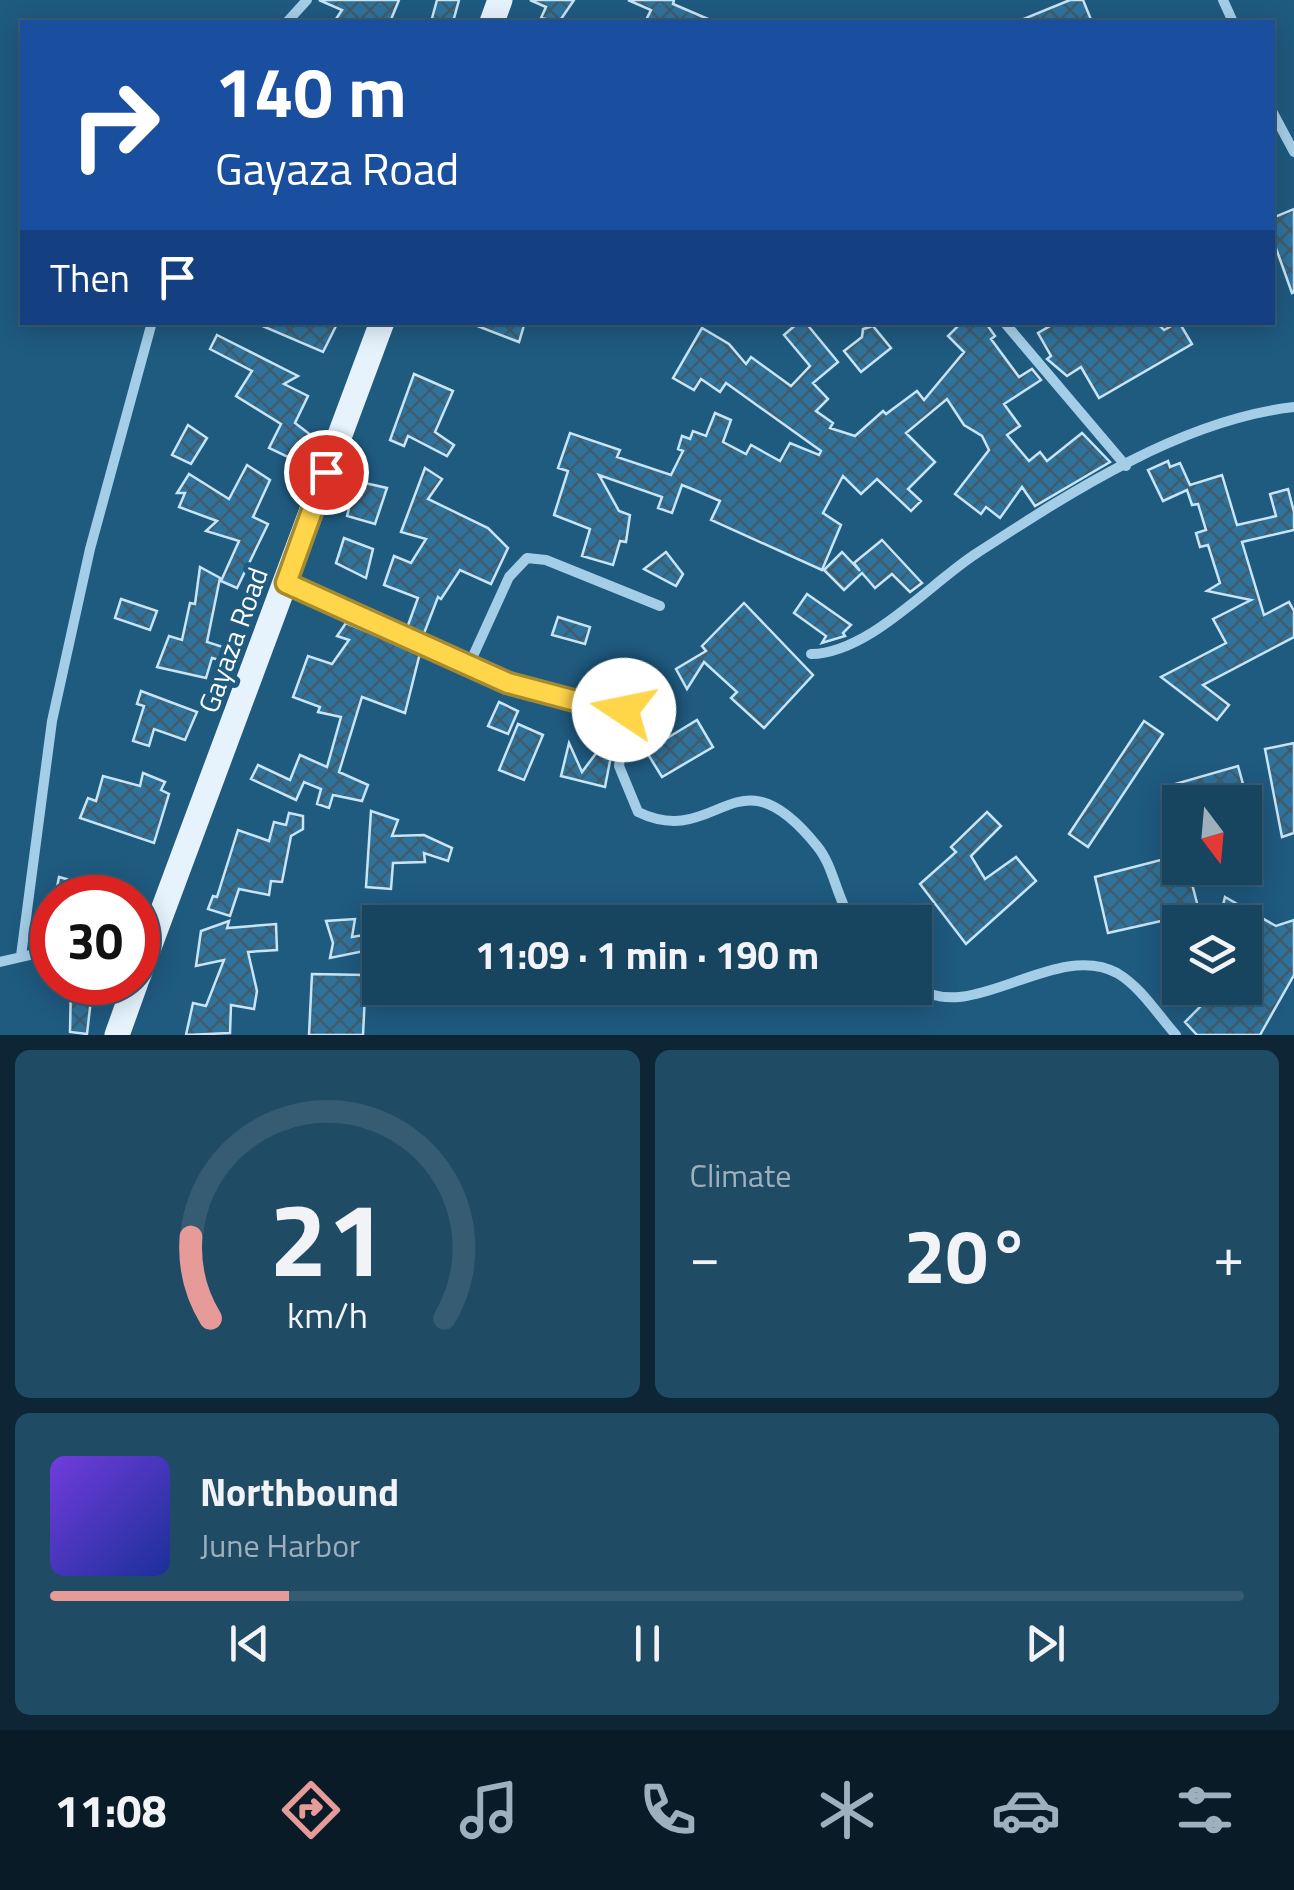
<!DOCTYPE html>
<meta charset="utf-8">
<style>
:root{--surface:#17445f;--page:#204b65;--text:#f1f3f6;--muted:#9eb0bd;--line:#365c74;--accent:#e69b98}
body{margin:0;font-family:"Titillium Web",sans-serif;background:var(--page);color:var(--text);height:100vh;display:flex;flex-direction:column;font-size:38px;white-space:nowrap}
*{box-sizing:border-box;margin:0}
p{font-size:32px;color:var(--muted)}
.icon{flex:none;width:55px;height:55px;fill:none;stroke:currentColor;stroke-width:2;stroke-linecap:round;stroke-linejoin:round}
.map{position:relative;height:1035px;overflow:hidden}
.panel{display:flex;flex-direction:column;gap:15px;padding:15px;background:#0d2534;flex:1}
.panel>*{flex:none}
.top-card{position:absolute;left:20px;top:20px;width:1255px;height:305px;border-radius:0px;box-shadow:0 5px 25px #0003,0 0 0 2px var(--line);background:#1a4fa0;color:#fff;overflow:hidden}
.needle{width:65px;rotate:164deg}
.buttons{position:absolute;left:1162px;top:785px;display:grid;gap:20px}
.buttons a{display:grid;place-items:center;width:100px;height:100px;border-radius:0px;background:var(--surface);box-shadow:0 5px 25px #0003,0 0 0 2px var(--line);font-size:50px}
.speed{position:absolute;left:30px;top:875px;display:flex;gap:20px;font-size:50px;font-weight:700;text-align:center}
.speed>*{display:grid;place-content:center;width:130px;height:130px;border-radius:50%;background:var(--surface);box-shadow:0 5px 25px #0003,0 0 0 2px var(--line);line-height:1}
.speed .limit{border:15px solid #d22;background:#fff;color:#111}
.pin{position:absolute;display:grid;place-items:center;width:85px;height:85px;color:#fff;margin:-42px;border:5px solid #fff;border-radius:50%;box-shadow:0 2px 10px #0007}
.me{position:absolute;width:110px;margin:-55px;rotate:281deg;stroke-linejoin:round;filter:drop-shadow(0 0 8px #0008)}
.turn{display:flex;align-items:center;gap:35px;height:210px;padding:0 30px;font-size:45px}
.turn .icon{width:130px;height:130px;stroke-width:2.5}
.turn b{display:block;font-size:70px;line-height:85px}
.then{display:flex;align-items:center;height:95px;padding:0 30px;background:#0003;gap:20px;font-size:38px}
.big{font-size:75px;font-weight:700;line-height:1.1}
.panel .tile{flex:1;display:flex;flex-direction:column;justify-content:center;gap:15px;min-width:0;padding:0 35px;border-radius:15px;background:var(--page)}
.panel .dial{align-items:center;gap:0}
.dial svg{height:260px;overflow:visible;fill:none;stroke:var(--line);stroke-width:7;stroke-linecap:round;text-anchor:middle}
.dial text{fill:var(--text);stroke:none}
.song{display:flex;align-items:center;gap:30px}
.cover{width:120px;height:120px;border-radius:15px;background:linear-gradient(135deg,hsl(260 70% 55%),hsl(230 70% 35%))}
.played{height:10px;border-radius:5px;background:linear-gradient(90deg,var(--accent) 20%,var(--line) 20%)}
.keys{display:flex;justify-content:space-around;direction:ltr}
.heat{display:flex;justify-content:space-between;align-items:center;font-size:55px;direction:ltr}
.panel .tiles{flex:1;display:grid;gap:15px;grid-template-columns:1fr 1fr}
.tile:last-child{grid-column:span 2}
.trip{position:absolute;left:362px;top:905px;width:570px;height:100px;border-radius:0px;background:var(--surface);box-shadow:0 5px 25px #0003,0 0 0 2px var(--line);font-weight:700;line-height:100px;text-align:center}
.menu{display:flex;height:160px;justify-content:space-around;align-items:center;background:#091b26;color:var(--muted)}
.menu .icon{width:70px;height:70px}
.menu .on{color:var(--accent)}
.menu b{font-size:45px;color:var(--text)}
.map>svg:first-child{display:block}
.building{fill:url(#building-cross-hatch);stroke:#c7e5f6;stroke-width:2.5}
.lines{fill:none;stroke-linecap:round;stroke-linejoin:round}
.street{stroke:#a4cee8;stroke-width:10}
.primary{stroke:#e6f3fd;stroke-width:25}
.route-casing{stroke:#a68a30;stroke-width:25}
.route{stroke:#ffd54a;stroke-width:18}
.labels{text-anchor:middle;stroke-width:10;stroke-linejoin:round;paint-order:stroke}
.street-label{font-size:28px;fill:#fff;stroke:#1f5a7f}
</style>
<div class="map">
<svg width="1294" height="1035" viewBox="0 0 1294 1035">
<defs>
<pattern id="building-cross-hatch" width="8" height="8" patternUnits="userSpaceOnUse" patternTransform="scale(2.5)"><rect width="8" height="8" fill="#2f739d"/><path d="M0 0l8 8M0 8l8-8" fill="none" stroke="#405c6c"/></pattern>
</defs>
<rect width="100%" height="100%" fill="#1f5a7f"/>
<g class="building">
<path d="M319 0H399L390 22H334L342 10Z"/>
<path d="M437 0H459L453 22H431Z"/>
<path d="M530 0H574L559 22 541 18 546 7Z"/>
<path d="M628 0H674L673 4 715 22H645L651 10Z"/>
<path d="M1070 0H1083L1092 22H1016Z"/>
<path d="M1294 209V292L1292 293 1272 237V218Z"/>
<path d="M253 322H338L323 352Z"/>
<path d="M525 322 519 342 472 324V322Z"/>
<path d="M799 322H805L838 362 813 383 828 399 816 411 833 423 830 428 855 436 883 411 886 414 917 391 924 400 964 352 948 336 962 322H985L995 336 991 339 1019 377 1032 369 1041 380 1004 404 1020 426 1007 435 1029 461 1040 452 1047 461 1082 433 1110 462 1035 506 1022 487 1000 518 986 507 981 514 955 494 989 450 982 436 964 425 947 399 906 433 935 462 908 489 921 501 911 511 877 479 861 494 843 476 823 513 841 525 822 570 711 520 720 501 692 489 682 485 672 513 658 508 662 497 599 475 619 511 630 515 626 542 620 541 613 565 582 556 590 529 554 515 568 471 558 468 570 433 620 450 617 457 671 475 683 451 678 449 682 436 690 439 693 431 706 436 715 413 731 420 723 442 746 454 751 445 780 461 790 443 819 455 821 451 726 383 720 392 701 379 694 390 673 378 702 328 729 344 746 364 751 357 791 386 810 366 784 335Z"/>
<path d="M1057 322H1156L1164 330 1179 322 1192 344 1099 398 1081 367 1067 376 1047 359 1051 356 1038 333Z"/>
<path d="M873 326 891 348 861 372 844 351 862 337 863 329Z"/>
<path d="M217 335 298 376 284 384 308 396 295 423 312 436 294 460 269 448 281 424 236 396 252 371 210 349Z"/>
<path d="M414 374 453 391 435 432 454 445 447 456 408 436 404 446 390 440Z"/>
<path d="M188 425 207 438 191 464 172 455Z"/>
<path d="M1168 461 1170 467 1180 463 1190 485 1222 475 1237 525 1276 516 1270 494 1288 489 1294 512V530L1242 542 1264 615 1289 602 1294 611V637L1203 685 1229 705 1217 720 1161 677 1226 643 1213 619 1251 600 1207 591 1220 583 1208 545 1200 547 1196 533 1206 530 1198 504 1192 505 1187 490 1163 501 1148 470Z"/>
<path d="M247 465 270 480 253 517 268 524 237 588 221 581 239 541 206 531 217 521 179 507 185 493H177L189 474 229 499Z"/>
<path d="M425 468 442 479 428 499 488 528 508 548 491 584 460 570 441 599 438 597 423 636 407 628 418 598 384 585 394 556 411 563 426 539 401 532Z"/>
<path d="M356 481 387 488 375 524 347 516Z"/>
<path d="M344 538 373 549 366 578 336 563Z"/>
<path d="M882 540 922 583 910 592 892 574 875 588 862 573 844 590 824 570 842 552 860 571 854 563Z"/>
<path d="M666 552 683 574 676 586 644 569Z"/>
<path d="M200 567 220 578 207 642 223 647 220 660 212 658 206 678 157 667 169 636 182 640 190 603 195 604Z"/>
<path d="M807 594 851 625 843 633 845 636 822 643 826 636 794 613Z"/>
<path d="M121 599 157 611 150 630 115 618Z"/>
<path d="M744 603 813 675 764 728 731 698 737 692 704 662 687 689 676 669 706 651 702 646Z"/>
<path d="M558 617 590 627 585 644 552 635Z"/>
<path d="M346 623 420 653 405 713 362 697 339 772 368 785 362 801 333 795 329 808 317 804 321 789 304 782 296 800 251 779 258 765 290 780 300 755 327 767 341 717 318 712 320 707 293 697 308 656 332 664 349 640 337 636Z"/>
<path d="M141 691 197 712 185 740 154 729 149 746 133 741 144 706 137 704Z"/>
<path d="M499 702 518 711 508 734 488 726Z"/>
<path d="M697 720 713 747 662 777 646 751Z"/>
<path d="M1144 721 1163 734 1088 847 1069 834Z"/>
<path d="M518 724 543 735 524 780 499 770Z"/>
<path d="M569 743 582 772 600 748 611 756 605 787 561 776Z"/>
<path d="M1294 743V833L1282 837 1265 749Z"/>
<path d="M1238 766 1248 802H1181L1175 784Z"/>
<path d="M143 773 165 782 161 790 169 794 154 843 80 818 88 798 96 801 103 776 140 786Z"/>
<path d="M371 811 398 820 392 836 424 835 452 848 448 861 424 853 425 862 393 863 391 889 366 887Z"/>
<path d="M987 812 1001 826 971 856 985 879 1016 857 1036 881 966 944 920 884 956 852 951 847Z"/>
<path d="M289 813 303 816V829L291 836 282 882 271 881 269 895 239 889 230 916 208 909 213 896 217 897 238 830 269 841 274 822 286 825Z"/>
<path d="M1180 855V868H1236V872L1192 884 1202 922 1170 919 1108 933 1095 877Z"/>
<path d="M59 877 118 893 117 898H55Z"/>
<path d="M1225 897 1276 926 1294 920V975L1260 1035H1197L1185 1022 1207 1000 1190 988H1245V922H1219Z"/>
<path d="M355 919 352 937 376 933 379 948 330 958 333 943 326 921Z"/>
<path d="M229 921 227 928 276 924 277 950 248 952 257 991 254 1009 231 1005 230 1033 186 1035 193 1003 206 1006 224 960 196 966 201 931Z"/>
<path d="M312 974 366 975 363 1035H309Z"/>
<path d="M71 982H93L87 1034 70 1032Z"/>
</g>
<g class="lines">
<g class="street">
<path d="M1223 0 1233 22"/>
<path d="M287 22 307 0"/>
<path d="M1272 111 1294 152"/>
<path d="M1004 322 1126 466"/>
<path d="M286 583 507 683 572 700 617 702 625 719 619 766 638 812C719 851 735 744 817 846 835 868 836 900 854 922"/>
<path d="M811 654C869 653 929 584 977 553 1071 492 1181 420 1294 407"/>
<path d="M468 667 509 577 527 558 546 560 660 606"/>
<path d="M21 956 52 721 90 549 152 322"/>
<path d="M0 962 52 950"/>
<path d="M915 985C968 1029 1055 939 1117 973 1141 987 1158 1015 1176 1035"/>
</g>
<g class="primary">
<path d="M492 22 500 0"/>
<path d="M138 977 382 322"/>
<path d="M117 1035 136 982"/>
</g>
</g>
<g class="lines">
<defs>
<path id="route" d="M326 472 286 583 508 683 572 700 617 702 624 710"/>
</defs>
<use href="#route" class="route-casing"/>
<use href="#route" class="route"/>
</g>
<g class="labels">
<g class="street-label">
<text transform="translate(233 640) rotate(-70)" y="10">Gayaza Road</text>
</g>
</g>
</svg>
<div class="buttons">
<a><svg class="needle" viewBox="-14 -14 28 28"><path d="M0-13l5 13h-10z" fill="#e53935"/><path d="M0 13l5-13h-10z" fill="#9eb0bd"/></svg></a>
<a><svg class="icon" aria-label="layers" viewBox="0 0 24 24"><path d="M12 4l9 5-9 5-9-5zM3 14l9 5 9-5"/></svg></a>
</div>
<div class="speed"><div class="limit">30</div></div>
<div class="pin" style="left:326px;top:472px;background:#d93025"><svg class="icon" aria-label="arrive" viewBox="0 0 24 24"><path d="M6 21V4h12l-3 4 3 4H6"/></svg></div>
<svg class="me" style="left:624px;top:710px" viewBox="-20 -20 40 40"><circle r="19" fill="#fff"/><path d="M0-13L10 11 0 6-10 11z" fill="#ffd54a"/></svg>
<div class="trip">11:09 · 1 min · 190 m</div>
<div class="top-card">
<div class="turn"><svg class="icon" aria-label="right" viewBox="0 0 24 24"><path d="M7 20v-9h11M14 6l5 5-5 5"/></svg><div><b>140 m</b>Gayaza Road</div></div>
<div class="then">Then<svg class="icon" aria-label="arrive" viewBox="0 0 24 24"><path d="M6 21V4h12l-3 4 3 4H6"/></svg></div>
</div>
</div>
<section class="panel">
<div class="tiles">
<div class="tile dial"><svg viewBox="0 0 100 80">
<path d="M14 69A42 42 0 1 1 86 69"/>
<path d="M14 69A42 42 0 0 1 8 44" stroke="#e69b98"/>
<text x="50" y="56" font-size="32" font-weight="700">21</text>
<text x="50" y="72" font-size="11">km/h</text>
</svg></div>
<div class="tile"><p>Climate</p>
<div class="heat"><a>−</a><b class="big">20°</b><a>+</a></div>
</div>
<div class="tile">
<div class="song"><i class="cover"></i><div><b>Northbound</b><p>June Harbor</p></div></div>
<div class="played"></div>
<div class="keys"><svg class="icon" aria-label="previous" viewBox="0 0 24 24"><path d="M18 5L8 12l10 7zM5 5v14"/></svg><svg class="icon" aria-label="pause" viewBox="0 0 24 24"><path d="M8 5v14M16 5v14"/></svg><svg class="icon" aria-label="next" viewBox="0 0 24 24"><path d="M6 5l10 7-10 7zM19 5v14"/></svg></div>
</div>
</div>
</section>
<nav class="menu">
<b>11:08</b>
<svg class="icon on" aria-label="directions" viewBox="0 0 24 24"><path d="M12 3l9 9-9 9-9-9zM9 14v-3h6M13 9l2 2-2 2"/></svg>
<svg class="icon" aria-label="music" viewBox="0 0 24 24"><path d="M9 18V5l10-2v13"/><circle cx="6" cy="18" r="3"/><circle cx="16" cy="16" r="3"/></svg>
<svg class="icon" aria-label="phone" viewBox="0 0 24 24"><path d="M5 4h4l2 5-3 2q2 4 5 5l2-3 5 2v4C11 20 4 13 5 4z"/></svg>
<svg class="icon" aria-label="climate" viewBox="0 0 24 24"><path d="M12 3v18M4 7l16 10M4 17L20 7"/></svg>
<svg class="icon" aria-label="car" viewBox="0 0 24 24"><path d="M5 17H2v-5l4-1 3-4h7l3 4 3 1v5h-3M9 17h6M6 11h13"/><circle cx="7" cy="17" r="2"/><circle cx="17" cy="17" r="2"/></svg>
<svg class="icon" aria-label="filters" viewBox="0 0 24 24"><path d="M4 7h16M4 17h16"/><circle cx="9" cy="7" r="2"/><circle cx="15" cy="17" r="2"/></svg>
</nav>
